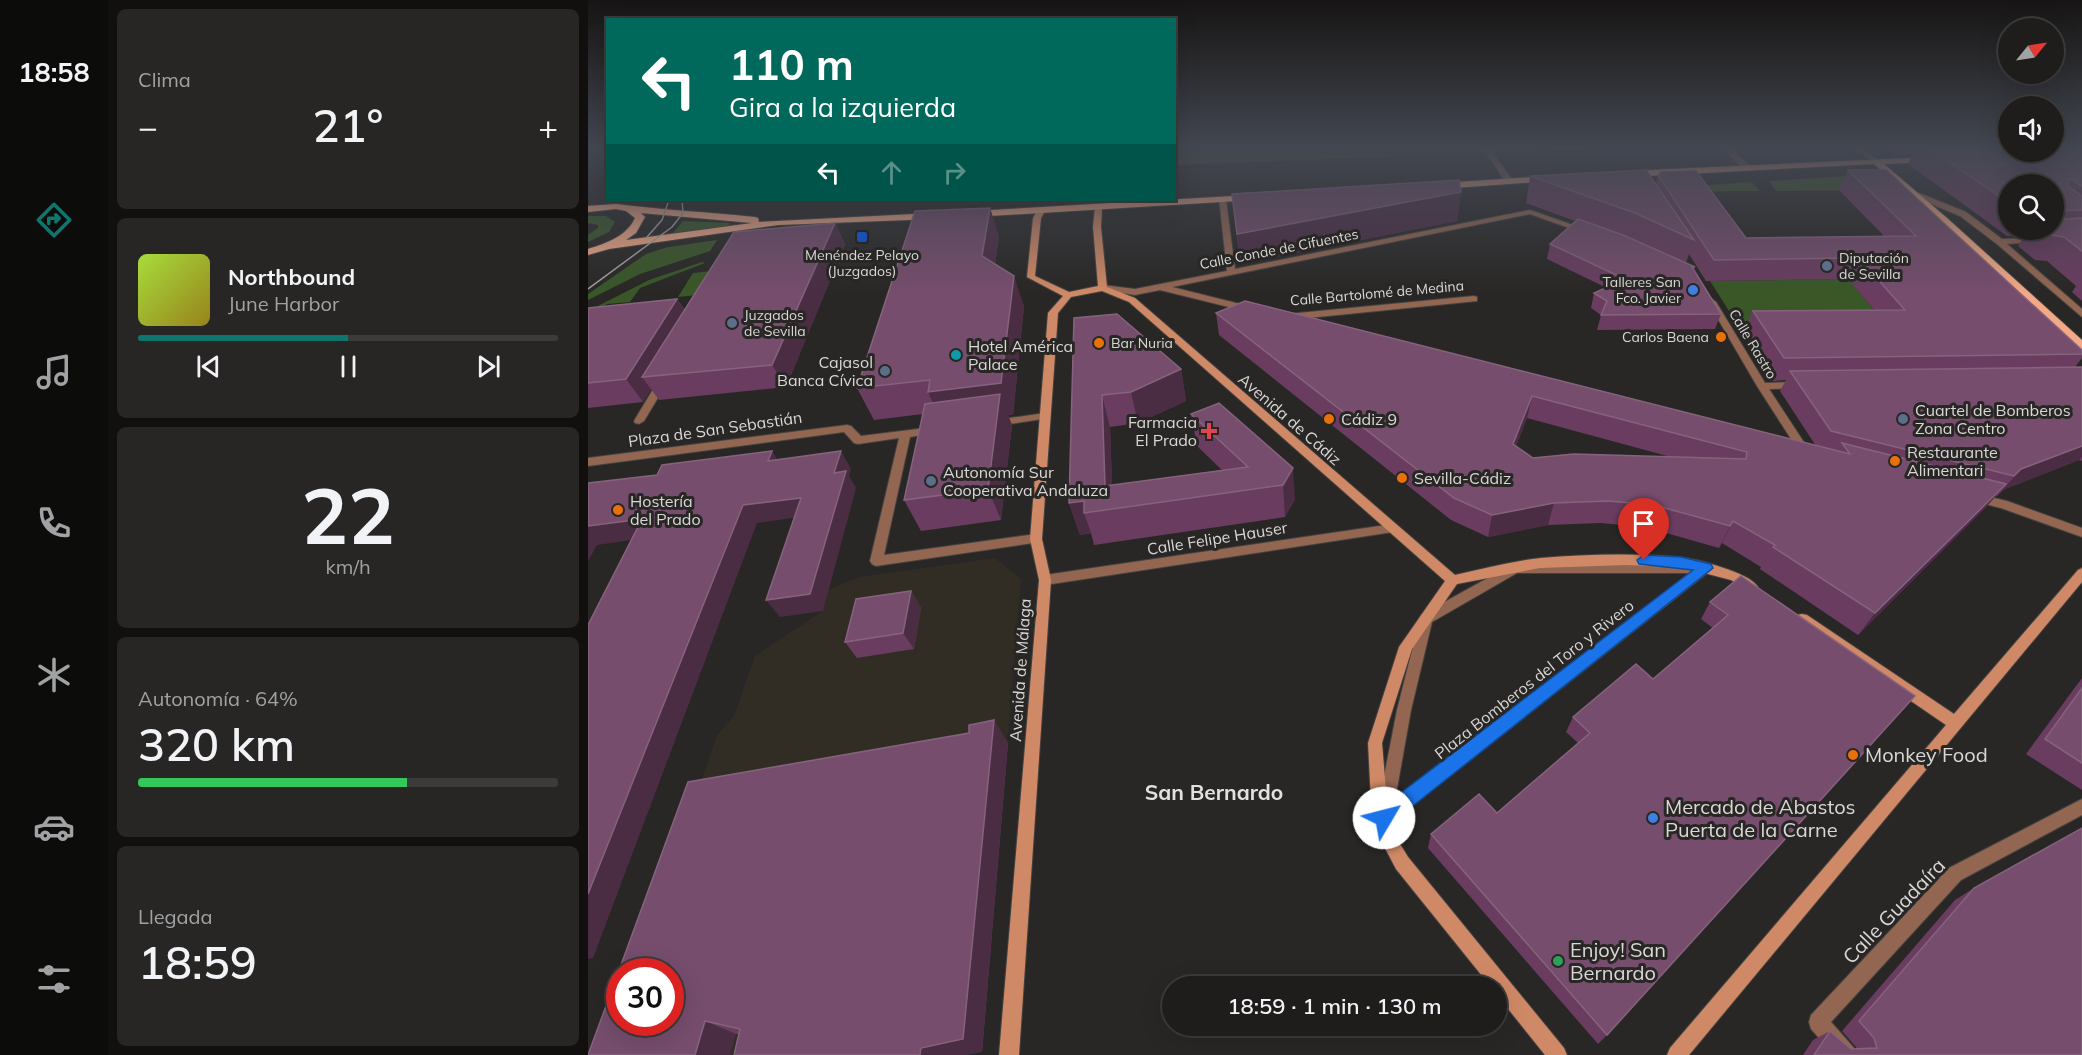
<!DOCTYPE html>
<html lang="es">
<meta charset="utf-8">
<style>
:root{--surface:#1f1d1c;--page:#272625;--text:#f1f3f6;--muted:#a1a2a3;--line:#3c3b3b;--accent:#0f766e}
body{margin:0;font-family:Mulish,sans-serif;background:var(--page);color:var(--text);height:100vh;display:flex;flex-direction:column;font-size:22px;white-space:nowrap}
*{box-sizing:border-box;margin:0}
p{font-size:20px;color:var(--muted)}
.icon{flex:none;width:33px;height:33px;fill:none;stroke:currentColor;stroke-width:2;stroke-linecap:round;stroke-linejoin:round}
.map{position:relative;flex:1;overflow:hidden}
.panel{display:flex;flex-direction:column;gap:9px;padding:9px;background:#11100f;width:480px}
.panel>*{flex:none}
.banner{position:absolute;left:18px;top:18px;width:570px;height:183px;border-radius:0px;box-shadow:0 6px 24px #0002,0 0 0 2px var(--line);background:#00695c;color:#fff;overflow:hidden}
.needle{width:39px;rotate:60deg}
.tools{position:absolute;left:1410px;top:18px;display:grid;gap:12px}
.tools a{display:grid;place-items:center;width:66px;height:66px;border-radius:50%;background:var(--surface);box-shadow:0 6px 24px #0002,0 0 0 2px var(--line);font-size:30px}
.speed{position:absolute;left:18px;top:958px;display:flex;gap:12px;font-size:30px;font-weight:700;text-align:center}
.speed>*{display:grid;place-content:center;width:78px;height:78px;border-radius:50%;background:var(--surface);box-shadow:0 6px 24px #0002,0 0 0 2px var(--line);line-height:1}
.speed .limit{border:9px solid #d22;background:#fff;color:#111}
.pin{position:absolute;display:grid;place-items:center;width:51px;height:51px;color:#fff;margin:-62px -26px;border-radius:50% 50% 50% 0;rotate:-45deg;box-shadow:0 0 6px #0007}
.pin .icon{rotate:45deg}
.me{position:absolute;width:66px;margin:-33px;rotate:53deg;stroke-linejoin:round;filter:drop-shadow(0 0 4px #0008)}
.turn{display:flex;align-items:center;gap:21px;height:126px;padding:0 24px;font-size:27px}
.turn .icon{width:78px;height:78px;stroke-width:2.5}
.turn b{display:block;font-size:42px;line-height:51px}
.lanes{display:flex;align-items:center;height:57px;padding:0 24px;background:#0003;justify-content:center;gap:30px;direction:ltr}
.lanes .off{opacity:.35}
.big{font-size:45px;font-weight:600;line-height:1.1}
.panel .tile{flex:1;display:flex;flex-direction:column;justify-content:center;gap:9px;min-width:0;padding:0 21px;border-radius:9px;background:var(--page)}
.panel .dial{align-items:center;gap:0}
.dial b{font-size:78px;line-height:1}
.song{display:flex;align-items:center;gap:18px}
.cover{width:72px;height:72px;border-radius:9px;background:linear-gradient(135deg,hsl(80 70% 55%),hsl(50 70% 35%))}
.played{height:6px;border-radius:3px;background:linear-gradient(90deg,var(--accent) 50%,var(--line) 50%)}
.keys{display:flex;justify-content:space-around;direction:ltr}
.heat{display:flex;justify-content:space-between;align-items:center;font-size:33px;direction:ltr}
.charge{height:9px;border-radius:4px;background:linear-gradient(90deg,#34c759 64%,var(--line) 0)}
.trip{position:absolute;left:574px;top:976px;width:345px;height:60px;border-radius:30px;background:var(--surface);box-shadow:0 6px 24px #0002,0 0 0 2px var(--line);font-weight:600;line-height:60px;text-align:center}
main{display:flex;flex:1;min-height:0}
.tabs{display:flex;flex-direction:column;width:108px;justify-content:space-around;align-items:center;background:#0c0c0b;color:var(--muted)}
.tabs .icon{width:42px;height:42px}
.tabs .selected{color:var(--accent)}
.tabs b{font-size:27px;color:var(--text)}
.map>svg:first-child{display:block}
.built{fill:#312d25}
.green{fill:#395727}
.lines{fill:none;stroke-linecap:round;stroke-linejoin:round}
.street-casing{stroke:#454341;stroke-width:2}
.secondary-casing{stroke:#454341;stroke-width:2}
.primary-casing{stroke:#454341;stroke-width:2}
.street{fill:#936651;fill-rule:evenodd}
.secondary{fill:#d08966;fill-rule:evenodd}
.primary{fill:#f4a986;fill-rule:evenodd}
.tram{stroke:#a6a5a3;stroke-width:1.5}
.wall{fill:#6a3d60;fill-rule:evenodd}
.shaded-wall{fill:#4b2d43}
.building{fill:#764d6d;stroke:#86637d;stroke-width:1.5;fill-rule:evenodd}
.route{fill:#1a73e8;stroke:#114b97;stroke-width:1.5}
.transit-dot{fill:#1a4fb4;stroke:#292725;stroke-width:2}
.service-dot{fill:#5c6f8a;stroke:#292725;stroke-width:2}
.shop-dot{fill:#3f7fe0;stroke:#292725;stroke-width:2}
.food-dot{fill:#e8710a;stroke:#292725;stroke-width:2}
.culture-dot{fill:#0f9aa8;stroke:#292725;stroke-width:2}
.health-dot{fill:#e0444e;stroke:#292725;stroke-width:2}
.leisure-dot{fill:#2e9e5b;stroke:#292725;stroke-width:2}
.labels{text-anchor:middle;stroke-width:6;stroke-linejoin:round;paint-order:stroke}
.far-street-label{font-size:14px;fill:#d9d8d6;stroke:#292725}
.far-poi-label{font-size:14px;fill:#d9d8d6;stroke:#292725;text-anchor:start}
.poi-label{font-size:16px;fill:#d9d8d6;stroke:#292725;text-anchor:start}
.street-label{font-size:16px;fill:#d9d8d6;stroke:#292725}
.near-poi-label{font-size:20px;fill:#d9d8d6;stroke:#292725;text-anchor:start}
.near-street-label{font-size:20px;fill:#d9d8d6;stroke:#292725}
.near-neighbourhood-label{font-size:21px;font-weight:bold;fill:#e3e1de;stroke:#292725}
</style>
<main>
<nav class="tabs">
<b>18:58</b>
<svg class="icon selected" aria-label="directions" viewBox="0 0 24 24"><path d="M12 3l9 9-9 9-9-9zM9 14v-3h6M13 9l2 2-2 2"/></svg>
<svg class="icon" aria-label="music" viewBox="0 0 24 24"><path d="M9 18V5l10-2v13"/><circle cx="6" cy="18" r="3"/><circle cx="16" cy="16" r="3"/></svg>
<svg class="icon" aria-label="phone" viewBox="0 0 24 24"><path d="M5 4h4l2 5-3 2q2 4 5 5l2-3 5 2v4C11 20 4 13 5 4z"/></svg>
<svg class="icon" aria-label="climate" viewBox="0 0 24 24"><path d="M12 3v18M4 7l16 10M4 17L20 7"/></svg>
<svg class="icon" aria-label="car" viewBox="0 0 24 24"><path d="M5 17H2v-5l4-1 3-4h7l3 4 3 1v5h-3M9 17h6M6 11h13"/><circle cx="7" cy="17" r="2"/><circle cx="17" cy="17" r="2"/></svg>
<svg class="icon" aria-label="filters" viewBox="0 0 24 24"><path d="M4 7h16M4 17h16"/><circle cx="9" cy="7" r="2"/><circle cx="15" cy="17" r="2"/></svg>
</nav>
<section class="panel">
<div class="tile"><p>Clima</p>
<div class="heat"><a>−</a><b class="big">21°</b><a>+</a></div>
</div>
<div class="tile">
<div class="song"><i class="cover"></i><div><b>Northbound</b><p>June Harbor</p></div></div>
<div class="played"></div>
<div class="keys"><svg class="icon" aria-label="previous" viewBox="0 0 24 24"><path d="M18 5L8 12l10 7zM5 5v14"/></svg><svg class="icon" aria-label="pause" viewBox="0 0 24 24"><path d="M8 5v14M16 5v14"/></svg><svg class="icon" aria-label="next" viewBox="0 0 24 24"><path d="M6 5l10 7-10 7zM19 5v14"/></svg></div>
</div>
<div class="tile dial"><b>22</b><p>km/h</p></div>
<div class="tile"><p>Autonomía · 64%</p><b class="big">320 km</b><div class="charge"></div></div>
<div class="tile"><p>Llegada</p><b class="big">18:59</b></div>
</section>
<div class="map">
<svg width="1494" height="1055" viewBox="0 0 1494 1055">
<rect width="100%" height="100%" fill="#292725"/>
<g class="built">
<path d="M0 147H20L19 158 0 169Z"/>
<path d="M407 558 433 579 394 1052 379 1055H20L32 1023H82V972H48L129 735 146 716 167 656 235 611 240 590 272 577Z"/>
</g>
<g class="green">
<path d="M587 147H1051L587 165Z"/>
<path d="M1273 175 1288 190 1188 191 1181 181Z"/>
<path d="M1164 182 1172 191 1066 192 1065 189Z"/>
<path d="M0 216H18L27 222 21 232 0 242V235L10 228V225L0 223Z"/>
<path d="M95 221 142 223 140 227 84 234Z"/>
<path d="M129 240 122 251 52 274 0 300V294L58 254 80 247Z"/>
<path d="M114 262 117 263 52 288 42 302 19 304 0 315V311L61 280Z"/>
<path d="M133 270 119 294 90 297 105 273Z"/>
<path d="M1379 277 1271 292 1304 332 1155 333 1122 281Z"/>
</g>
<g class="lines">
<defs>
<g id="street">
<path d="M894 147H900L926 182 925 184H919Z"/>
<path d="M1134 147H1141L1161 165V169H1155Z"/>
<path d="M1266 147H1273L1291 161 1285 162Z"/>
<path d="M1325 193H1331L1378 212 1414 239 1450 238 1451 240 1447 242 1419 244 1494 309V317L1409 244 1372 216 1331 199 1330 202H1324Z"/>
<path d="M631 198 638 200 647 269 942 210 1002 231 995 233 942 214 584 287 664 307 666 309 661 312 572 290 547 295 512 290 511 288 515 285 547 289 639 271Z"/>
<path d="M886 296 889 297V301L700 320 695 317 700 314Z"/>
<path d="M1124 299 1128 302 1177 383 1211 382 1216 385 1211 388 1181 389 1223 453 1222 456H1214L1169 386 1120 302Z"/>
<path d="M75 378 80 381 56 421 51 424 47 423 46 421 70 381Z"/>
<path d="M457 413 461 414 462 416 461 418 408 426 403 423 408 420Z"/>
<path d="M259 425 263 426 273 436 346 427 351 430 346 433 322 437 296 555 448 534 452 536 454 539 452 542 288 566 284 564 282 561 311 438 270 444 266 443 256 432 0 466V458Z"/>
<path d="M1389 494 1419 501 1494 528V537L1413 508 1385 501 1383 498 1385 495Z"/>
<path d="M805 524 811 528 805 532 457 585 453 583 451 580 453 577 457 575Z"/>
<path d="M927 563H1118L1122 565 1124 568 1122 571 802 823 796 826 790 823 788 818 809 710 833 615ZM929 573H1103L807 800 823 710 844 622Z"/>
<path d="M1494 799V815L1373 880 1243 1022 1266 1048 1269 1055H1246L1223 1029 1221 1022 1223 1015 1361 868Z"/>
</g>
<g id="secondary">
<path d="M507 206 514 208 513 227 519 287 547 298 867 575C895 569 924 561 953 558 998 554 1046 553 1091 557 1108 559 1161 572 1170 587L1169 591 1164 592 1143 580 1093 567 1038 565 952 568 869 584 824 649 794 743 799 802 812 844 820 857 976 1048 979 1055H957L909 995V987H903L808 869 797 848 783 802 780 743 811 647 857 581 541 302 514 291 483 297 470 313 454 539 463 580 431 1055H411L451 580 442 539 460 313 475 296 439 277 445 218 450 209H456L457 211 453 218 447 276 481 292 510 286 505 227Z"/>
<path d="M1494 568V582L1101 1055H1079L1082 1048 1358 725 1209 623 1207 619 1209 615 1214 614 1219 615 1366 714 1490 570Z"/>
</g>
<g id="primary">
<path d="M1343 157V161L1340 162 1296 164 1359 218 1494 340V350L1490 349 1353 222 1286 164 1041 177 1036 174 1041 171Z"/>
<path d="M960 176 965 179 963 181 852 189 847 186 852 183Z"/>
<path d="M663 195 666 196V200L385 217 380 214 385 211Z"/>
<path d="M28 204C74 210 121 212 167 217L170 218 171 222 346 213 351 216 346 219 190 225 21 249 0 255V249C19 243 39 236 47 218L38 211 28 209 0 212V206ZM53 213 164 223 38 240 48 233 57 217Z"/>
</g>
</defs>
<use href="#street" class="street-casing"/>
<use href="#secondary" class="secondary-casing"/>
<use href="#primary" class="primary-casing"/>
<use href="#street" class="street"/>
<use href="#secondary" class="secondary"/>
<use href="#primary" class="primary"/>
<g class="tram">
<path d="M59 237 74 220 81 200"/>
<path d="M0 289 84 227 95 213 94 200"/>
</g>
</g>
<g class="wall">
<path d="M1183 147H1264L1188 151Z"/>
<path d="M1296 147H1420V152H1466V147H1494V301L1484 292 1488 286 1459 261 1447 260 1430 246 1436 236H1419L1320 164 1325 154 1307 155ZM1420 184H1466V230H1420Z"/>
<path d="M1260 170 1494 354V358L1487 367H1494V461L1491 460 1417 489 1409 496H1408L1399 506 1270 635 1172 569 1173 567 1134 543 1131 548 1057 527 1012 523 960 525 900 537 863 520 631 335 628 313 1228 446 1192 391 1198 380 1185 381 1155 333 1165 311 1286 310 1260 279 1118 281 1101 254 1098 263 1107 267 1106 270 1133 314 1127 329 1009 330 1013 315 1003 308 1006 293 1019 288 959 259 962 244 987 221 938 203 942 176 1068 183 1070 175H1071L1072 172 1158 238 1296 236 1251 190ZM939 418 1083 457 945 458 928 446Z"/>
<path d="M873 192 869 221 652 264 644 194Z"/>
<path d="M402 208 411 237 407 264 436 306 425 415H420L424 425 413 520 333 531 316 500 335 414 286 420 269 388Z"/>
<path d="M247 223 257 244 198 387 71 400 63 389 55 402 0 408V308L89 299 97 310Z"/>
<path d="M486 318 593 369 598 401 550 423 522 427 524 485 634 470 609 446 603 414 631 403 707 499 697 517 506 545 503 533 492 535 481 503Z"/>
<path d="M1153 576 1019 1035 1010 1044 840 848 843 834 909 813 990 743 978 732 985 717 1065 679 1125 628 1113 619 1122 602Z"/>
<path d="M323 591 333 608 326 649 269 658 257 642Z"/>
<path d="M1494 678V753L1493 755 1494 754V790L1438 754Z"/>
<path d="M420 743 394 1052 148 1034 0 1055Z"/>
<path d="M1386 888 1494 1055H1215L1225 1040 1242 1031 1263 1049H1268V1047L1254 1031 1367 900Z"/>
</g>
<g class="shaded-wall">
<path d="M873 192 869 221 652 264 649 234Z"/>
<path d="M402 208 411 237 404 286 394 256Z"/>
<path d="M247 223 257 244 198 387 184 365Z"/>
<path d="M426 276 436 306 425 415H420L424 425 413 520 400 489 354 424 340 392Z"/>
<path d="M89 299 104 321 54 377 63 389 55 402 38 379Z"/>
<path d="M593 369 598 401 550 423 543 392Z"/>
<path d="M514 395 522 427 525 509 517 486Z"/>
<path d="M944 396 939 418 920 467 925 444Z"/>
<path d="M1494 446V457L1491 460 1417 489 1409 496 1433 469Z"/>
<path d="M184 451 195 469 180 461Z"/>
<path d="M253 451 263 469 261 476 268 488 235 611 192 617 178 600 246 473Z"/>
<path d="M705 468 707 499 697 517 695 485Z"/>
<path d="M1418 484 1399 506 1270 635 1287 613Z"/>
<path d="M213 498 225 515 169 523 5 958 0 959V894L155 505Z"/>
<path d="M496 501V513L503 533 492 535 481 503Z"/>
<path d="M966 503 960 525 900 537 904 515Z"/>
<path d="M54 519 70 536 9 545 0 561V526Z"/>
<path d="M1145 521 1134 543 1131 548 1142 526Z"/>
<path d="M323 591 333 608 326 649 315 633Z"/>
<path d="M406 720 420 743 394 1052 379 1055H332Z"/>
<path d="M117 1021 148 1034 142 1055H107Z"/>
</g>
<g class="building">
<path d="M1339 147H1415L1420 150V152H1423L1441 163H1450L1452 159 1439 152H1466V147H1484L1494 152V186L1483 179 1480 180 1479 186 1494 196V210L1466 211V184H1420V202Z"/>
<path d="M1058 170 1106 240 1047 213 942 176Z"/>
<path d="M1260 170H1298L1494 350V354L1196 358 1165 311 1317 310 1271 258 1126 260 1070 175H1074L1072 172 1108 171 1158 238 1328 236Z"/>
<path d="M871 180 873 192 649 234 644 194Z"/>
<path d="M402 208 394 256 426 276 413 383 340 392 342 380 269 388 327 211Z"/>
<path d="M1494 218V251L1476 237 1463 235 1456 230H1466V220Z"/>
<path d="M990 219 1035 235 1107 267H1104L1133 314 1013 315 1019 301 1006 293 1037 279 962 244Z"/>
<path d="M247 223 184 365 54 377 146 232Z"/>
<path d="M89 299 38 379 0 383V308Z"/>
<path d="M657 301 1262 454 1254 443 1418 484 1287 613 1185 547 1187 545 1145 521 1142 526 1066 505 1020 501 966 503 904 515 866 498 628 313ZM944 396 1159 452 1158 459 986 454 945 458 925 444Z"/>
<path d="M529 314 593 369 543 392 514 395 517 486 660 467 603 414 631 403 705 468 695 485 496 513V501L481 503 486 318Z"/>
<path d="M1494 367V446L1433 469 1426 476 1243 431 1202 371Z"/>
<path d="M412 394 400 489 316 500 337 404Z"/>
<path d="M184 451 180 461 253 451 246 473 258 471 222 594 178 600 213 498 155 505 0 894V625L54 519 0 526V483L69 475 74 465Z"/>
<path d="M1153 576 1327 696 1019 1035 843 834 891 794 909 813 1002 733 985 717 1048 664 1065 679 1140 615 1122 602Z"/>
<path d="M323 591 315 633 257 642 268 599Z"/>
<path d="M1494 688V753L1493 755 1494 754V763L1457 739Z"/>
<path d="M406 720 375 1039 333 1048 332 1055H146L152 1029 117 1021 107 1055H0L100 782 381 733V725ZM32 972H82V1023H32Z"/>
<path d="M1494 828V1055H1226L1242 1031 1263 1049 1289 1048 1286 1038 1271 1021 1386 888Z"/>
</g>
<linearGradient id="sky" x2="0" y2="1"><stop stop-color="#171514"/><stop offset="0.5" stop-color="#434751"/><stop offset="1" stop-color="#434751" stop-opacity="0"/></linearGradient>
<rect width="1494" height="294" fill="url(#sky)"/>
<path class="route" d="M1056 555 1093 557 1123 564 1125 568 802 824 796 826 789 824 787 818 789 811 1105 570 1051 564 1049 560Z"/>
<rect class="transit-dot" x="268" y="231" width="12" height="12" rx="3"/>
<g class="service-dot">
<circle cx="1239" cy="266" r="6"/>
<circle cx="144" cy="323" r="6"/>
<circle cx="297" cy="371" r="6"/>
<circle cx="1315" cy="419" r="6"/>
<circle cx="343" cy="481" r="6"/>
</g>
<g class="shop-dot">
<circle cx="1105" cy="290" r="6"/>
<circle cx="1065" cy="818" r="6"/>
</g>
<g class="food-dot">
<circle cx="1133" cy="337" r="6"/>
<circle cx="511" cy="343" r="6"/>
<circle cx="741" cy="419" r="6"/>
<circle cx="1307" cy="461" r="6"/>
<circle cx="814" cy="478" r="6"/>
<circle cx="30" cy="510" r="6"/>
<circle cx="1265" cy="755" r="6"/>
</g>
<circle class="culture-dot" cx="368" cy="355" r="6"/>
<path class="health-dot" d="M618 422h6v6h6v6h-6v6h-6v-6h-6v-6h6z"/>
<circle class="leisure-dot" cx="970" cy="961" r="6"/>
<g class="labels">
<g class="far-street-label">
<text transform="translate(691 249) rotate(-11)" y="5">Calle Conde de Cifuentes</text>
<text transform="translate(789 293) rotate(-5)" y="5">Calle Bartolomé de Medina</text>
<text transform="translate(1165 344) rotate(59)" y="5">Calle Rastro</text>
</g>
<g class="far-poi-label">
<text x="274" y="260" text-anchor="middle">Menéndez Pelayo<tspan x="274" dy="16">(Juzgados)</tspan></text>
<text x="1251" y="263">Diputación<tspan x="1251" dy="16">de Sevilla</tspan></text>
<text x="1093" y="287" text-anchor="end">Talleres San<tspan x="1093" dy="16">Fco. Javier</tspan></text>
<text x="156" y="320">Juzgados<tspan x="156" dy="16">de Sevilla</tspan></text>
<text x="1121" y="342" text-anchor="end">Carlos Baena</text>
<text x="523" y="348">Bar Nuria</text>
</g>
<g class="poi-label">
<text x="380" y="352">Hotel América<tspan x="380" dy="18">Palace</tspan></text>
<text x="285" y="368" text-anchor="end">Cajasol<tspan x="285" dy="18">Banca Cívica</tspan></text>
<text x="1327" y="416">Cuartel de Bomberos<tspan x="1327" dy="18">Zona Centro</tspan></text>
<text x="753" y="425">Cádiz 9</text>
<text x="609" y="428" text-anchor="end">Farmacia<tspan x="609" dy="18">El Prado</tspan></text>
<text x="1319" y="458">Restaurante<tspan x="1319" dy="18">Alimentari</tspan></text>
<text x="355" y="478">Autonomía Sur<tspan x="355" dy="18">Cooperativa Andaluza</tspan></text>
<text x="826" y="484">Sevilla-Cádiz</text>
<text x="42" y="507">Hostería<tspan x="42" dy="18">del Prado</tspan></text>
</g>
<g class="street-label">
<text transform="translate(702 419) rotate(41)" y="6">Avenida de Cádiz</text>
<text transform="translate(127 429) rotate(-8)" y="6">Plaza de San Sebastián</text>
<text transform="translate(629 538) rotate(-9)" y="6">Calle Felipe Hauser</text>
<text transform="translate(432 670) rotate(-86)" y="6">Avenida de Málaga</text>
<text transform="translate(946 679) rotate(-38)" y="6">Plaza Bomberos del Toro y Rivero</text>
</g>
<g class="near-poi-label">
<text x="1277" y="762">Monkey Food</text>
<text x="1077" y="814">Mercado de Abastos<tspan x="1077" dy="23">Puerta de la Carne</tspan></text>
<text x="982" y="957">Enjoy! San<tspan x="982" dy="23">Bernardo</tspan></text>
</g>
<g class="near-street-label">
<text transform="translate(1306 911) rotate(-46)" y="7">Calle Guadaíra</text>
</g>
<g class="near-neighbourhood-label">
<text x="626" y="800">San Bernardo</text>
</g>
</g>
</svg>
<div class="tools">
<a><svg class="needle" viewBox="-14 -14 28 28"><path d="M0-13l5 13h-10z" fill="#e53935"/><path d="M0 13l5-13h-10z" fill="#a1a2a3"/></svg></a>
<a><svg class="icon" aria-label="sound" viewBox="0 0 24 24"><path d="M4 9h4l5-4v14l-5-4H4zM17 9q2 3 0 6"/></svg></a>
<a><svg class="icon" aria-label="search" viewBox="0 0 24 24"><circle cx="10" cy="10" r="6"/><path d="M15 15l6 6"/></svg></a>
</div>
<div class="speed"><div class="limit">30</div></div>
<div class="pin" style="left:1056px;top:560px;background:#d93025"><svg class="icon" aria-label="arrive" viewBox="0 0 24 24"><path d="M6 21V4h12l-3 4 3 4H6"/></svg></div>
<svg class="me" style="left:796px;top:818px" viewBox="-20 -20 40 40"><circle r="19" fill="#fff"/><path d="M0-13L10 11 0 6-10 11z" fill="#1a73e8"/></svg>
<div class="trip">18:59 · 1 min · 130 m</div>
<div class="banner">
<div class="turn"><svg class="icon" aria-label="left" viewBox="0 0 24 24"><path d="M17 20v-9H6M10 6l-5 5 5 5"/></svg><div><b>110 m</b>Gira a la izquierda</div></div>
<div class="lanes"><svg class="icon" aria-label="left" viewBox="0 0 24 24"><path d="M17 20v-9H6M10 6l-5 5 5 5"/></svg><svg class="icon off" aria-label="ahead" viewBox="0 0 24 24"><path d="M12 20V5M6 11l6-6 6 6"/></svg><svg class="icon off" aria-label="right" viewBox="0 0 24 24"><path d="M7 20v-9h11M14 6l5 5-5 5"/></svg></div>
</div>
</div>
</main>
